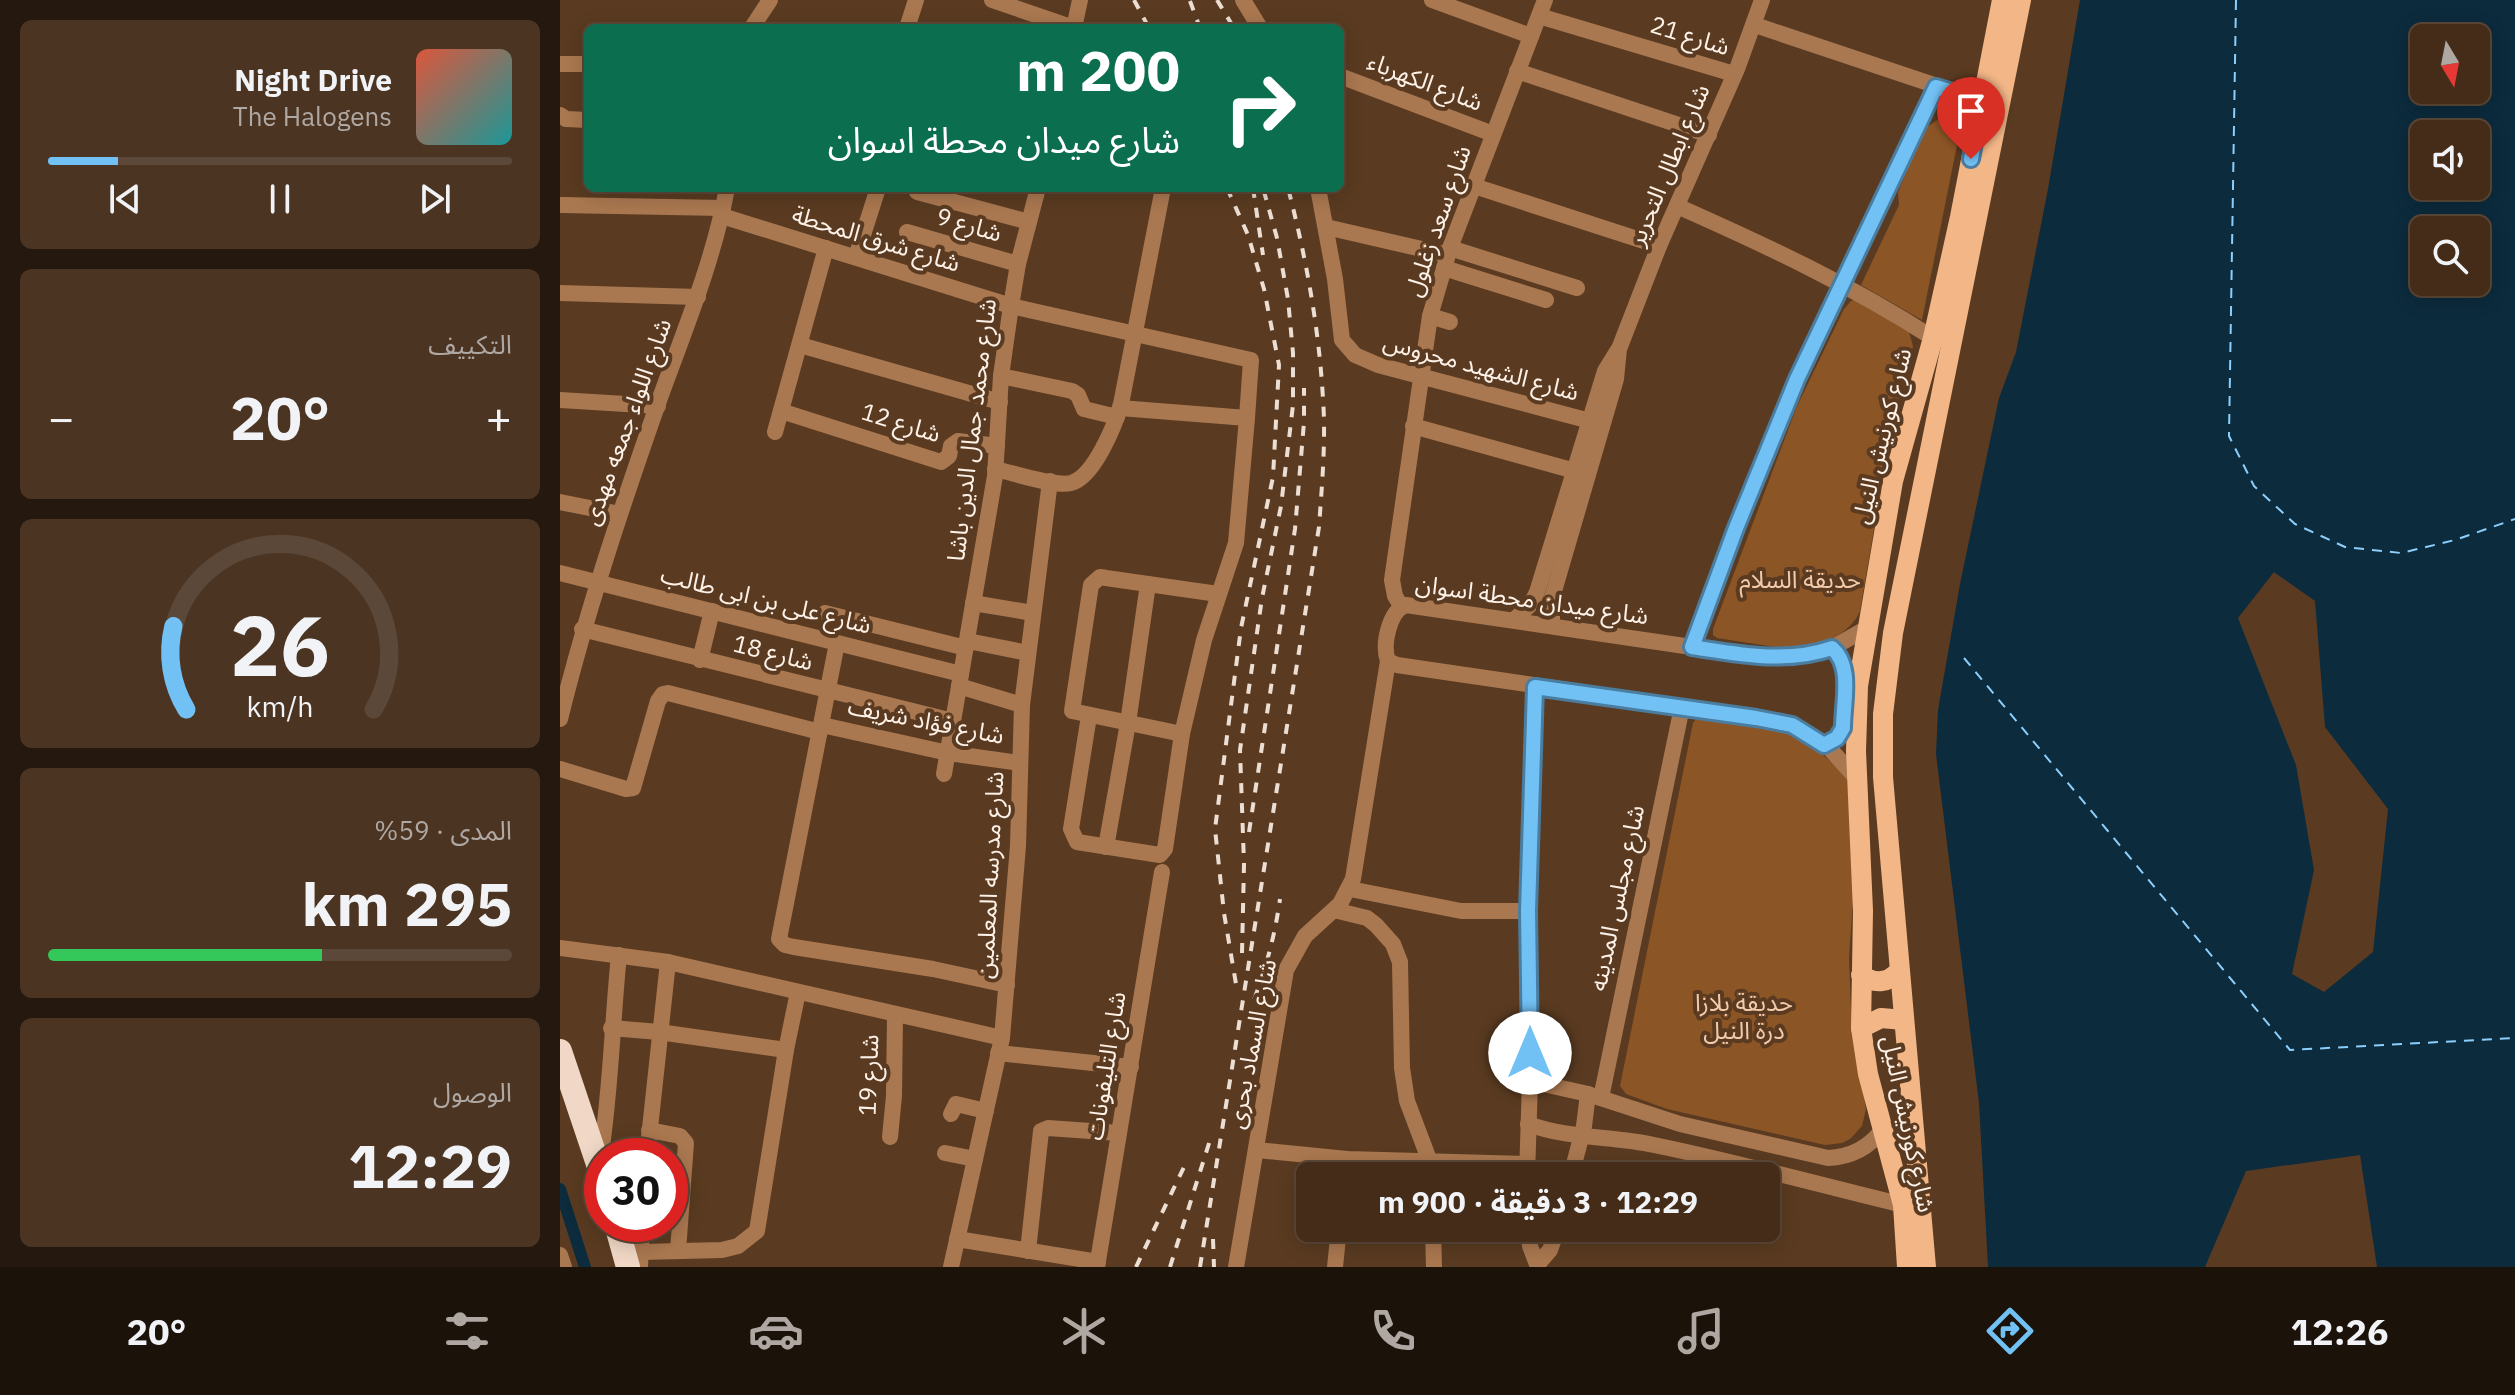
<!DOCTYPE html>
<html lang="ar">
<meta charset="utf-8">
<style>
:root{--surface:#442c19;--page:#4b3422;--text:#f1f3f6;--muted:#afa7a2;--line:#5c4838;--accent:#72c1f5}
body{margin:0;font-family:"IBM Plex Sans","Noto Sans Arabic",sans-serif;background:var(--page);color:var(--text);direction:rtl;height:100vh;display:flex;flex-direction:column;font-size:30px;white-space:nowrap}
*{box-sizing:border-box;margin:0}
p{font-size:26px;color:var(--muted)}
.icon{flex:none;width:44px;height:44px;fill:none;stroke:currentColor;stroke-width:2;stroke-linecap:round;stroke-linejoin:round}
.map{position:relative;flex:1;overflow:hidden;direction:ltr}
.drawer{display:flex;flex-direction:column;gap:20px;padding:20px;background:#25180e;width:560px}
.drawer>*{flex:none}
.top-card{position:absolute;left:24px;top:24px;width:760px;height:168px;border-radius:12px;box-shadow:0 4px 20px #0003,0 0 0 2px var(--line);direction:rtl;background:#0b6e4f;color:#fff;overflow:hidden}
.needle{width:52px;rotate:170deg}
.fabs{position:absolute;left:1850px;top:24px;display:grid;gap:16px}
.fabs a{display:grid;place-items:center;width:80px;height:80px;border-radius:12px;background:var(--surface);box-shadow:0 4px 20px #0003,0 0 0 2px var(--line);font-size:40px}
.speed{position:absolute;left:24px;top:1138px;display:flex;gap:16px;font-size:40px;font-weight:700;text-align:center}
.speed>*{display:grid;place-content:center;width:104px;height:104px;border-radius:50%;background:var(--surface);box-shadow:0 4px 20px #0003,0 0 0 2px var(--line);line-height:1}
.speed .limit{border:12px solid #d22;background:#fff;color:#111}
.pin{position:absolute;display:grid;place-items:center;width:68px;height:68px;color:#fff;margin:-82px -34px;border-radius:50% 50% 50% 0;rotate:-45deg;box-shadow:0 0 8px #0007}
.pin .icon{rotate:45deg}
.me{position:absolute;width:88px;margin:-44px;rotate:0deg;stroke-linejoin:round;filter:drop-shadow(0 0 6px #0008)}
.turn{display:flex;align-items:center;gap:28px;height:168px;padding:0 32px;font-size:36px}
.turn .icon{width:104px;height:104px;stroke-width:2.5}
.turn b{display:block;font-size:56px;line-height:68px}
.big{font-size:60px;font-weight:700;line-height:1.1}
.drawer .tile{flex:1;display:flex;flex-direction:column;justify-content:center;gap:12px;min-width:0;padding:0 28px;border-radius:12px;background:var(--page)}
.drawer .dial{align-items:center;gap:0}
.dial svg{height:208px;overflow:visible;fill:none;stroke:var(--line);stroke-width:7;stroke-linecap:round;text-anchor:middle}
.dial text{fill:var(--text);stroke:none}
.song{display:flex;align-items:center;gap:24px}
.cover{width:96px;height:96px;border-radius:12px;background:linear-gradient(135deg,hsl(10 70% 55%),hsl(180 70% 35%))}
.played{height:8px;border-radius:4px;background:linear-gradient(90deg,var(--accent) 15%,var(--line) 15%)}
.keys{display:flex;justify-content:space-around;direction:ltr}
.heat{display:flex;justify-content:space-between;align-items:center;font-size:44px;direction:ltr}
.charge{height:12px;border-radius:6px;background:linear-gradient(90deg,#34c759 59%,var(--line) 0)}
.trip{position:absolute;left:736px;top:1162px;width:484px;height:80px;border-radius:12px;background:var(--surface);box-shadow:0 4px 20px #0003,0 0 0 2px var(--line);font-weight:700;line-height:80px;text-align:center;direction:rtl}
.menu{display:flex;height:128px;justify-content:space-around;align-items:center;background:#1b120a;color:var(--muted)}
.menu .icon{width:56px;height:56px}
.menu .on{color:var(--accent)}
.menu b{font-size:36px;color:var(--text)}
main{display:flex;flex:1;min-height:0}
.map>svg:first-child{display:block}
.green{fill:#8c5526}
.water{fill:#0c2b3d;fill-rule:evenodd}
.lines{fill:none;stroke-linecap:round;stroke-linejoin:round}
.canal{stroke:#0c2b3d;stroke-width:12}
.ferry{stroke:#8ccffc;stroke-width:2;stroke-dasharray:10 8;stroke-linecap:butt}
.minor{stroke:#aa7850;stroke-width:16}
.major{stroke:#f3b687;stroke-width:20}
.highway{stroke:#f1d8c6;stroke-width:24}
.rail{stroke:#ecded3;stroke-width:4;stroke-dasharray:10 10;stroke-linecap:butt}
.route-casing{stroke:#4a7d9f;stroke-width:20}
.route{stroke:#72c1f5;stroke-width:14}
.labels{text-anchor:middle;stroke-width:8;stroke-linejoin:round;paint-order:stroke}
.street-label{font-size:24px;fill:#fdf1e8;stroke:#5a3b21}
.park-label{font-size:24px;fill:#f3cbac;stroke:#5a3b21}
</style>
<main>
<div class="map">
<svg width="1955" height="1267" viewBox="0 0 1955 1267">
<rect width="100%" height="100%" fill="#5a3b21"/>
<g class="green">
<path d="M1382 117 1397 126V145L1362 320 1301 285 1339 205 1338 192 1364 129Z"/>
<path d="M1297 299 1349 332 1353 346 1331 429 1300 611C1290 635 1259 647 1235 650L1157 638 1153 635V629L1237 406 1284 309 1291 301Z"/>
<path d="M1138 716 1216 726 1244 738 1290 779 1294 887 1289 957 1291 1010 1306 1109 1302 1126 1290 1139 1282 1143 1265 1145 1107 1109 1066 1094 1060 1086 1133 723Z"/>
</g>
<path class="water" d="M1520 0H1955V1267H1817L1800 1155 1686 1171 1645 1267H1428L1419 1103 1376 754 1378 710 1400 584 1439 398 1456 352 1488 189ZM1864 38H1916V90H1864ZM1864 134H1916V186H1864ZM1864 230H1916V282H1864ZM1714 572 1755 601 1765 727 1828 809 1813 952 1764 992 1732 974 1754 870 1736 765 1678 618Z"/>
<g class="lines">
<path class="canal" d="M0 1189 25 1267"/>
<g class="ferry">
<path d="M1676 0 1669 436 1694 486 1735 524 1785 547 1841 553 1895 540 1955 519"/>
<path d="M1404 658 1730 1050 1955 1038"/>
</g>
<g class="minor">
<path d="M432 0 514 28"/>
<path d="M683 0 700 28"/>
<path d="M872 0 971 36"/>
<path d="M979 16 1174 74"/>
<path d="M1195 25 1422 101"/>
<path d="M193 26 210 0"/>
<path d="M347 28 356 0"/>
<path d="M514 28 520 0"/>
<path d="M0 64H28"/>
<path d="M957 71 1149 135"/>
<path d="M780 76 933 134"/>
<path d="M0 115 6 119 28 120"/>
<path d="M914 186 1099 246"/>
<path d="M758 188 775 279 782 340 795 355 818 365 1030 421"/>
<path d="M357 192 469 222"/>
<path d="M0 205 163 208"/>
<path d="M1117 206C1205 245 1291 285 1373 338"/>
<path d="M162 216 451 306 691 360 687 418"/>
<path d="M766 227 888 255"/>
<path d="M347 232 458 264"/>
<path d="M890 248 1017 288"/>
<path d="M296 257 318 188"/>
<path d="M884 268 986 300"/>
<path d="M0 293 138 297"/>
<path d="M870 316 890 322"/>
<path d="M240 345 440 402"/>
<path d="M441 376 512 391 518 395 524 409 557 417"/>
<path d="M0 400 98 406"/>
<path d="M221 411 381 462 389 456 391 446 398 441 437 446"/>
<path d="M853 426 1015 471"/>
<path d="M215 432 266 248"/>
<path d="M435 469C454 473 494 487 511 483 534 477 555 425 561 404L603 188"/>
<path d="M0 502 60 514"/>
<path d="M0 573 401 674"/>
<path d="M413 603 473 613"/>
<path d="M841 606 835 596 832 580 870 316 890 248 985 0"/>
<path d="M265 613 406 648"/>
<path d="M954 620 971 604 977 592 1045 371 1058 350"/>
<path d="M992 626V598L1056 379 1059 349 1099 246 1177 69 1202 0"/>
<path d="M22 629 393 721"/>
<path d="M408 641 468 653"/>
<path d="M277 643 219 939 225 945 234 947 373 969 447 985"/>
<path d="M1132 647 1151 591 1237 379 1376 87"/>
<path d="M140 660 152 611"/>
<path d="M399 686 462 705"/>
<path d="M529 716 511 829 517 842 600 855 605 849 622 734 644 640 676 543 687 418 560 408"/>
<path d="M0 719C26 614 60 512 96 409 122 336 153 264 167 188"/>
<path d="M262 725 388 753 460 763"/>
<path d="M622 734 512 711 531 585 540 577 546 578 658 594"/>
<path d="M1264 745 1277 738 1283 728 1285 671 1279 656 1272 648"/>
<path d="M0 769 66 789 73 788 98 701 103 694 108 693 260 732"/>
<path d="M384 774 435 476 441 376 451 306 458 264 478 188"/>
<path d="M1298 780 1270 749 1232 725 1172 714 837 665 828 661C822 645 829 611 846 605L1152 650 1224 657 1248 655 1272 648 1309 627"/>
<path d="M546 847 568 723 588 584"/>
<path d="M790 889 901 911H968"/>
<path d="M774 910 807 918 816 925 833 944 840 962 842 1068 847 1101 870 1162 871 1176"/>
<path d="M0 948 108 962 442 1038"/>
<path d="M51 1028 99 1032 226 1050"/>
<path d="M438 1053 571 1067"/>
<path d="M970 1081 1028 1094 1120 1124 1268 1158C1291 1157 1309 1148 1323 1129"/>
<path d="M1041 1098 1122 707"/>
<path d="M391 1114 396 1104 426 1111"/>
<path d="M968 1124C1009 1139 1052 1136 1094 1145 1177 1162 1260 1185 1343 1205"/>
<path d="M89 1130 120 1136 126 1143 118 1251"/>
<path d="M330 1137 334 1096 335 1015"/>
<path d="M697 1150 787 1159 967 1164"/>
<path d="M385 1153 415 1159"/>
<path d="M87 1156 108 962"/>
<path d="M40 1160C51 1092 52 1023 59 955"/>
<path d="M785 1176 787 1159"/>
<path d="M967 1176 970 1081 968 911 975 687"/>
<path d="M1011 1176 1024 1126 1028 1094"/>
<path d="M873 1228 874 1267"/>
<path d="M968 1228 970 1246 978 1267"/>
<path d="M397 1239 538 1262"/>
<path d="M468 1251 481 1131 488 1128 559 1133"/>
<path d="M81 1252 162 1250 178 1246 197 1231 226 1050 238 992"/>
<path d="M0 1255 4 1267"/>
<path d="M978 1264 990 1250 998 1228"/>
<path d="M80 1267 82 1224"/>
<path d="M391 1267 442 1038 458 846 462 705 490 481"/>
<path d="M537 1267 602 872"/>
<path d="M676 1267 726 970 745 936 780 904 793 879 828 661"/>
<path d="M775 1267 779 1228"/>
</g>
<g class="major">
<path d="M1301 975C1314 984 1328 984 1339 971"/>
<path d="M1301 1028 1321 1018 1344 1020"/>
<path d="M1347 1267 1343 1205 1308 1074 1301 1028 1303 911 1296 751 1298 686 1333 481 1373 338 1400 217 1442 0"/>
<path d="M1366 1267 1323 777V714L1333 633 1461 0"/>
</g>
<g class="highway">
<path d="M0 1051 42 1176"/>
<path d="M56 1224 68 1267"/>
</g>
<g class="rail">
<path d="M574 0 589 28"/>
<path d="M657 0 674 28"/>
<path d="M630 1 640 28"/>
<path d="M667 188 688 235 704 289 719 365 713 477 681 628 655 829 664 913 676 984"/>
<path d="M693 188 703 255"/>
<path d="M689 832 735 529 744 422V388"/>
<path d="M682 953 684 864 680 750 702 598 721 506 733 405V353L728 299 717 238 703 188"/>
<path d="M687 1018C703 978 714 942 720 899"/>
<path d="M653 1239 654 1267"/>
<path d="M576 1267 624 1167"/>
<path d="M610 1267 651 1137"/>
<path d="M640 1267 759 527C762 484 766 441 763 399 759 328 746 257 728 188"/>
</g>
</g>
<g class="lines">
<defs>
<path id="route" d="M970 1053 968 911 975 687 1196 718 1232 725 1264 745 1277 738 1283 728C1283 702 1293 666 1272 648 1226 664 1178 654 1132 647L1176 528 1237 379 1376 87 1422 101 1411 159"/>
</defs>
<use href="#route" class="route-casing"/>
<use href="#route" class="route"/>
</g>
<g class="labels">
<g class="street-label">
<text transform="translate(1130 36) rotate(17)" y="8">شارع 21</text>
<text transform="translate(865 82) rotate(21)" y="8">شارع الكهرباء</text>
<text transform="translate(1109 165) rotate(-67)" y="8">شارع ابطال التحرير</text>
<text transform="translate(878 221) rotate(-71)" y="8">شارع سعد زغلول</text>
<text transform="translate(409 225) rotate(16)" y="8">شارع 9</text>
<text transform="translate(316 239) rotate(17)" y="8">شارع شرق المحطة</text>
<text transform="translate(921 367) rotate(15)" y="8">شارع الشهيد محروس</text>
<text transform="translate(67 422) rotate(-70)" y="8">شارع اللواء جمعه مهدى</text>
<text transform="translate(341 423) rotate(17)" y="8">شارع 12</text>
<text transform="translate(412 430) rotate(-83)" y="8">شارع محمد جمال الدين باشا</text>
<text transform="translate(1322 436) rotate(-76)" y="8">شارع كورنيش النيل</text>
<text transform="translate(206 600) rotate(14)" y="8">شارع على بن ابى طالب</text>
<text transform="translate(972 600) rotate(8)" y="8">شارع ميدان محطة اسوان</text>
<text transform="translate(213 653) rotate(14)" y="8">شارع 18</text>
<text transform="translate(366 721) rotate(11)" y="8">شارع فؤاد شريف</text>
<text transform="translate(430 875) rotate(-87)" y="8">شارع مدرسه المعلمين</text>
<text transform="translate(1057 898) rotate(-78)" y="8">شارع مجلس المدينه</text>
<text transform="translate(692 1044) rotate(-79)" y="8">شارع السماد بحرى</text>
<text transform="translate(546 1066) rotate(-81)" y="8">شارع التليفونات</text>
<text transform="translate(309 1075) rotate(-88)" y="8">شارع 19</text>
<text transform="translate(1348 1124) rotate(78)" y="8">شارع كورنيش النيل</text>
</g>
<g class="park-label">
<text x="1240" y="588">حديقة السلام</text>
<text x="1184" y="1011">حديقة بلازا<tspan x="1184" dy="28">درة النيل</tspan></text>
</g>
</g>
</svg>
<div class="fabs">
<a><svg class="needle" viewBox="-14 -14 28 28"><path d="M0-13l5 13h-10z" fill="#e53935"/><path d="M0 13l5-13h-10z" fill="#afa7a2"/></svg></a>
<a><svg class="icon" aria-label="sound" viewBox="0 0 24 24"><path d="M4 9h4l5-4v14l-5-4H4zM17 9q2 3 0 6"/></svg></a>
<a><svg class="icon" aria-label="search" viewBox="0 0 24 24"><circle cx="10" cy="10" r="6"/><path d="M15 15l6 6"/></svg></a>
</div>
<div class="speed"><div class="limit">30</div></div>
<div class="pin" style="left:1411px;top:159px;background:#d93025"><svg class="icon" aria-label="arrive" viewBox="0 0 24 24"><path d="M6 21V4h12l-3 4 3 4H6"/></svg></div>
<svg class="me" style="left:970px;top:1053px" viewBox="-20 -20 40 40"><circle r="19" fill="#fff"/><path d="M0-13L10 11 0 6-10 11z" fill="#72c1f5"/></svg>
<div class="trip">12:29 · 3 دقيقة · 900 m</div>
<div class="top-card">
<div class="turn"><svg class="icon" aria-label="right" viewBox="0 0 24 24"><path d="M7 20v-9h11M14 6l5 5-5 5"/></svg><div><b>200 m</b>شارع ميدان محطة اسوان</div></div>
</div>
</div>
<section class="drawer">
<div class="tile">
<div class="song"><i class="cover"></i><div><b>Night Drive</b><p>The Halogens</p></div></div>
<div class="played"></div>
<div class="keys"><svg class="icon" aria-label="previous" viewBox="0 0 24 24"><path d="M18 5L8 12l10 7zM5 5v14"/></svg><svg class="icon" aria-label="pause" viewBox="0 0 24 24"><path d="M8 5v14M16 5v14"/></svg><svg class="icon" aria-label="next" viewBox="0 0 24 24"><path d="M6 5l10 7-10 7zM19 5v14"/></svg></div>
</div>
<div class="tile"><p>التكييف</p>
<div class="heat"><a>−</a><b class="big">20°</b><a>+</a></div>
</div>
<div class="tile dial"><svg viewBox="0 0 100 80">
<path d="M14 69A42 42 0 1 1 86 69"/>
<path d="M14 69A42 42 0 0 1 9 37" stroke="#72c1f5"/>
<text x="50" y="56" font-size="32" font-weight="700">26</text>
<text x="50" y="72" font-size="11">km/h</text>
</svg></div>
<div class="tile"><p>المدى · 59%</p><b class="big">295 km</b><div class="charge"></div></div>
<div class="tile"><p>الوصول</p><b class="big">12:29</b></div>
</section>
</main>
<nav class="menu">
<b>12:26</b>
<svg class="icon on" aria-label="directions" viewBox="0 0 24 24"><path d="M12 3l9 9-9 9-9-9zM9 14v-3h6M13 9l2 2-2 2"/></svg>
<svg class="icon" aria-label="music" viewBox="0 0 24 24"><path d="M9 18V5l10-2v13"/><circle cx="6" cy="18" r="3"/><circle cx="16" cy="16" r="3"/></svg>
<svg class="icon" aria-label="phone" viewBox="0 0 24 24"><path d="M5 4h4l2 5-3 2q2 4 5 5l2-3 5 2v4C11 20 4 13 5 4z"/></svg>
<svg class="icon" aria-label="climate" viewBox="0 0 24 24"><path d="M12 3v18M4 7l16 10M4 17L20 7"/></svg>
<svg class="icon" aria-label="car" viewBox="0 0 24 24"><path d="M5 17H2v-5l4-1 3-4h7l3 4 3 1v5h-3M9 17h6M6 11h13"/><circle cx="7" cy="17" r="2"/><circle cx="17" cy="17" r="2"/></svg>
<svg class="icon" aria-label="filters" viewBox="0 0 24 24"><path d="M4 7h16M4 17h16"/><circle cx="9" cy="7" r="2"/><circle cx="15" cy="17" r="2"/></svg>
<b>20°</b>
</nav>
